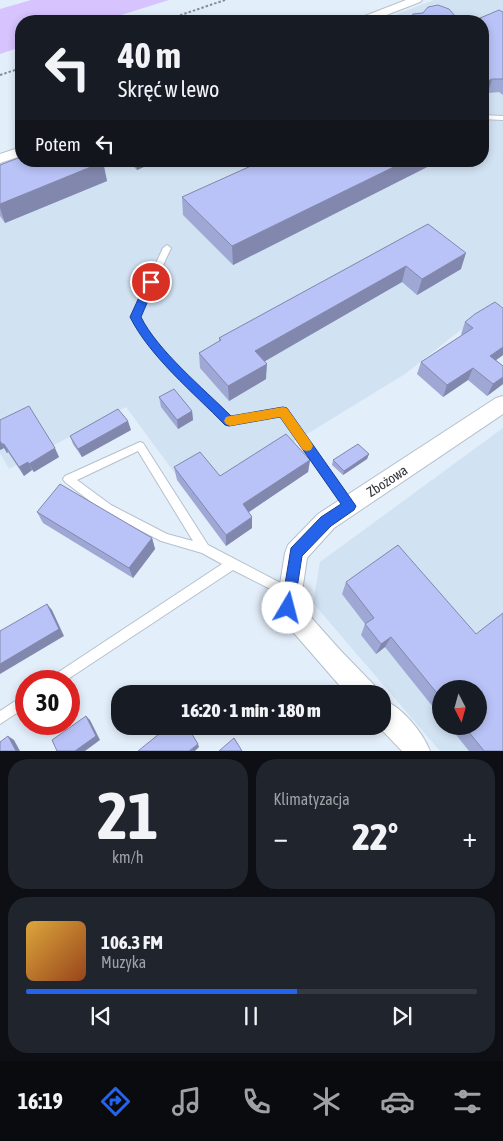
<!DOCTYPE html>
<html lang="pl">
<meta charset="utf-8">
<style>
:root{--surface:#171b24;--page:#20242c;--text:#f1f3f6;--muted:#9ea1a6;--line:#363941;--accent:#2563eb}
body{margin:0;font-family:"Asap Condensed",sans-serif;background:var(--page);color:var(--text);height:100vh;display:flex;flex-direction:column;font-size:19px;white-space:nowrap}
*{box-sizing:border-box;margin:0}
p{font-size:16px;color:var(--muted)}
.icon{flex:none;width:28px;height:28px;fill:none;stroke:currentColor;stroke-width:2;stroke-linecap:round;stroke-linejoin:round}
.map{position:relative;height:751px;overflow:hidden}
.details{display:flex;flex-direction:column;gap:8px;padding:8px;background:#0d0f14;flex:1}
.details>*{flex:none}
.guide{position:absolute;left:15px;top:15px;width:474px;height:152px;border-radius:20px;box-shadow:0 2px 8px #0003;background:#171b24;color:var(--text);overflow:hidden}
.needle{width:32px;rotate:174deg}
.fabs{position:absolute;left:432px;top:680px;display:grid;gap:10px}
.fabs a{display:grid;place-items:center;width:55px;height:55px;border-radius:50%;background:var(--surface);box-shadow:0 2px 8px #0003;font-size:25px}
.speed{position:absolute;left:15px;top:670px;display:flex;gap:10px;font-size:25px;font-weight:700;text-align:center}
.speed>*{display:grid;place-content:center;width:65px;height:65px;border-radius:50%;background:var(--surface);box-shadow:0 2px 8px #0003;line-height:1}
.speed .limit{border:8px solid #d22;background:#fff;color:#111}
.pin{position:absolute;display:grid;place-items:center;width:42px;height:42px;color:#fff;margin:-21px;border:2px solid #fff;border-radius:50%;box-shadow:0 1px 5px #0007}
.me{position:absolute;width:55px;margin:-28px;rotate:8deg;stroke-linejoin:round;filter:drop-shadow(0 0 4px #0008)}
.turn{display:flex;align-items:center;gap:18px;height:105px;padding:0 20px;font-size:22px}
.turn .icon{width:65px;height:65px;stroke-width:2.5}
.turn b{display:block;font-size:35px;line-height:42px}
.then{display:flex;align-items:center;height:48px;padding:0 20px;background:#0003;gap:10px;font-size:19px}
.big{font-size:38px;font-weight:800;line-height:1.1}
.details .widget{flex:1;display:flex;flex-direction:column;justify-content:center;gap:8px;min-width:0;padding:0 18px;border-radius:20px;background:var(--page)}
.details .dial{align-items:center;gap:0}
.dial b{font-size:65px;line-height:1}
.song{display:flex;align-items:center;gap:15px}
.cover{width:60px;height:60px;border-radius:8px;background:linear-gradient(135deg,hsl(40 70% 55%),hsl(20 70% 35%))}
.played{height:5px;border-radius:2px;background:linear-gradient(90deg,var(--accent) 60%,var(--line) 60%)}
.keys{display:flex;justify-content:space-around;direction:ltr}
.heat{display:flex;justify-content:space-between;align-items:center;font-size:28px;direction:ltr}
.details .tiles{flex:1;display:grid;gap:8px;grid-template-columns:1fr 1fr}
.widget:last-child{grid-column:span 2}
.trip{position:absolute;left:111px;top:685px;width:280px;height:50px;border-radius:20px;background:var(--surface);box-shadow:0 2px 8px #0003;font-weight:800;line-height:50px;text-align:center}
.tab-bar{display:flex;height:80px;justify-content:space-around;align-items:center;background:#090b0e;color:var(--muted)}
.tab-bar .icon{width:35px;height:35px}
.tab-bar .active{color:var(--accent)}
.tab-bar b{font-size:22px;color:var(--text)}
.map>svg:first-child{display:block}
.built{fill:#d1e2f3;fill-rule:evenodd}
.green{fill:#d7c3fe}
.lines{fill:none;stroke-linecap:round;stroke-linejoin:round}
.service-casing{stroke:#b5c0cc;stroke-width:2}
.minor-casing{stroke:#b5c0cc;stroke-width:2}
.path{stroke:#858c95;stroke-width:2;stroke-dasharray:2.5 2;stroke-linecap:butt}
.service{fill:#fff;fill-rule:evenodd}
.minor{fill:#fff;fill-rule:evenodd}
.wall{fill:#9fa8d4}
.shaded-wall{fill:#8288ad}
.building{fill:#b9c3f7;stroke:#8288ad}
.route{fill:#2563eb;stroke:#184099}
.slow{fill:#f59e0b}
.labels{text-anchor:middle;stroke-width:4.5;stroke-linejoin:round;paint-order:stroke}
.street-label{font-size:14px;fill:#32363a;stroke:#fff}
</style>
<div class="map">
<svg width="503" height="751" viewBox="0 0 503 751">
<rect width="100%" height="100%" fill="#e3eefb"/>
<g class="built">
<path d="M434 0H503V305L467 325 405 374 196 502 126 407 9 469 0 453V171L25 161H482V21H379Z"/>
<path d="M503 428V743L494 751H440L313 603 320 562ZM441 689H479V726H441Z"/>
</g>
<path class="green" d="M31 0H169L102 21H21V47L0 54V9Z"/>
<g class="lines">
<defs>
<g id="service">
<path d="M482 115 503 116V120L482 119Z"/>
<path d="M167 245 171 248 139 317C163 356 198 385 231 417L283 408 286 409 353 503 354 506 353 509 349 511 345 509 281 416 229 425 226 424C192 390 155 359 131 317L163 248Z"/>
<path d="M140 442 143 443 208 545 294 590 295 594 294 598 290 599 233 570 65 681H49L51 677 222 564 202 553 161 541 103 511 65 482 63 479 65 476ZM138 451 193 541 167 534 111 505 77 480Z"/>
<path d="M26 694V707L0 724V711Z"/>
</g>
<g id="minor">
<path d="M406 0H422L420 2 371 21H355L357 19Z"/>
<path d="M21 147V156L0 163V154Z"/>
<path d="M503 396V414L334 528 307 558 300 605 341 651 374 685 378 694H347L280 617 276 609 285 553 288 545 318 514 496 398Z"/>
<path d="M382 699C403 708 422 731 430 751H402L378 726H382Z"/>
</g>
</defs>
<use href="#service" class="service-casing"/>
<use href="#minor" class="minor-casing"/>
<g class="path">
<path d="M163 21 225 0"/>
<path d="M0 75 21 68"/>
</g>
<use href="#service" class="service"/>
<use href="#minor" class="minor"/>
</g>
<g class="wall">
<path d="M503 12V95L499 92 488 93 482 95V21H397L455 16 473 21Z"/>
<path d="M128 161H157L137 170Z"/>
<path d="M262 161H439L233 265 183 215 182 197Z"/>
<path d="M103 162 107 181 5 223 0 216V165Z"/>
<path d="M428 224 461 269 417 295 402 282 264 361 266 379 229 401 200 368 199 353 219 341V338Z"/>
<path d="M503 308V355L496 360 503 366V384L487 396 468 380 443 397 417 374 421 362 462 335 461 334 465 322Z"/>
<path d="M159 397 192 411 193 420 178 429 161 407Z"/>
<path d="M0 420 59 457 34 472 32 470 24 476 8 452 7 453 4 448 0 450Z"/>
<path d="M131 430 82 457 73 444 70 436Z"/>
<path d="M369 454 367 459 343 475 332 465 333 460Z"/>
<path d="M310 460 308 472 249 512 252 528 226 546 177 480 174 467 220 476Z"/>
<path d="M37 512 152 538 155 549 133 578 43 523Z"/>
<path d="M346 582 503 751H469L449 726H479L441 689V717L385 647 376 654 361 635 365 624 342 594Z"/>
</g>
<g class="shaded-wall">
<path d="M492 79 488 93 482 95V84Z"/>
<path d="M135 161H157L137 170Z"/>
<path d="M406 161H439L233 265 232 246Z"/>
<path d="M103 162 107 181 5 223 0 208V204Z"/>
<path d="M466 253 461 269 417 295 422 279Z"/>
<path d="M406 266 402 282 255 367V351Z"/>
<path d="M503 347V355L485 368 490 356Z"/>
<path d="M267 364 266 379 229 401 228 386Z"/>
<path d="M473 368 468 380 443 397 447 385Z"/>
<path d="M503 377V384L487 396 493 384Z"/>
<path d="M192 411 193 420 178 429 177 420Z"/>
<path d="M128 421 131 430 82 457 78 449Z"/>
<path d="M0 441 4 448 0 450Z"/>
<path d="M2 444H4L8 452 7 453Z"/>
<path d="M55 448 59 457 34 472 29 464Z"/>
<path d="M369 454 367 459 343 475 344 471Z"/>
<path d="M310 460 308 472 243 516V504Z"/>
<path d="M28 462 32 470 24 476 19 467Z"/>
<path d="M252 517V528L226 546V535Z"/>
<path d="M152 538 155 549 133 578 129 568Z"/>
<path d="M47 604 52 610 64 636 0 674V664Z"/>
<path d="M391 637 385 647 376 654 381 644Z"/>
<path d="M86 716 90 720 100 740 85 751H75Z"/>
<path d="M8 736 14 740 20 751H16Z"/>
<path d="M198 744 199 747 195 751H189Z"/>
</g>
<g class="building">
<path d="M438 5 449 9 455 16 473 21 499 10 503 12V79H492L482 84V21H397L399 19 410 18 413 14 423 13 428 7Z"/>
<path d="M21 157V161H102L103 162 0 204V165Z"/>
<path d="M262 161H406L232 246 182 197Z"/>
<path d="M428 224 466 253 422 279 406 266 255 351 267 364 228 386 199 353 221 340 219 338Z"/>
<path d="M495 302 503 308V347L490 356 503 366V377L493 384 473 368 447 385 421 362 473 328 465 322 475 314Z"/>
<path d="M174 389 192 411 177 420 159 397Z"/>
<path d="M29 406 55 448 29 464 28 462 19 467 4 444H2L0 441V420Z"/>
<path d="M118 409 128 421 78 449 70 436Z"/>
<path d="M286 434 310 460 243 504 252 517 226 535 174 467 200 452 220 476Z"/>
<path d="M358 444 369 454 344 471 333 460Z"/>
<path d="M60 484 152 538 129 568 37 512Z"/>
<path d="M398 545 476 634 503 613V751H484L464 726H479V689H441V698L391 637 381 644 365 624 374 618 346 582Z"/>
<path d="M47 604 59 629 0 664V631Z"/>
<path d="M86 716 96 736 75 751H57L52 740Z"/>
<path d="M169 726H187L198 744 189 751H138Z"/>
<path d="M8 736 16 751H0V742Z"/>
<path d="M234 738 242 751H219Z"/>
</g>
<path class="route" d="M151 279 156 282 141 317C157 350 204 389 231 416L283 407 287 408 356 506 354 510 331 526 302 556 293 614 288 616 283 614 281 608 291 548 321 517 341 504 280 417 229 426 225 425C193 392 150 357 130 317L146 282Z"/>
<path class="slow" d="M283 407 287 408 311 442 313 446 311 450 307 451 303 450 280 417 230 426 226 424 224 421 226 417 230 416Z"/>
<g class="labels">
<g class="street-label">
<text transform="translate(387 481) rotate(-33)" y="5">Zbożowa</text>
</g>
</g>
</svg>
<div class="fabs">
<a><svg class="needle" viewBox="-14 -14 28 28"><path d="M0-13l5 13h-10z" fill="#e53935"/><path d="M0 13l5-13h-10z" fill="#9ea1a6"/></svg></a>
</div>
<div class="speed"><div class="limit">30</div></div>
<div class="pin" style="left:151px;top:282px;background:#d93025"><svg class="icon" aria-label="arrive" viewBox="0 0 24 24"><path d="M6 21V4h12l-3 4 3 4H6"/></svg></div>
<svg class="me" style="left:288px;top:608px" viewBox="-20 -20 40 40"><circle r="19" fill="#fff"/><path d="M0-13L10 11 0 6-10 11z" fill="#2563eb"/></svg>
<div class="trip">16:20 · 1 min · 180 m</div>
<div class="guide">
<div class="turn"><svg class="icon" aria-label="left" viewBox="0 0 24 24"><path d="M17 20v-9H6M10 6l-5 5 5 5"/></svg><div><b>40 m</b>Skręć w lewo</div></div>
<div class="then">Potem<svg class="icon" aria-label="left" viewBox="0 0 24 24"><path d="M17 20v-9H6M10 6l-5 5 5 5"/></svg></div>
</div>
</div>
<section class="details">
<div class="tiles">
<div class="widget dial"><b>21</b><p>km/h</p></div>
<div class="widget"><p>Klimatyzacja</p>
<div class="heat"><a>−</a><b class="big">22°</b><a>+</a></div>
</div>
<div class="widget">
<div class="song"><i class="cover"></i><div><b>106.3 FM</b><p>Muzyka</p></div></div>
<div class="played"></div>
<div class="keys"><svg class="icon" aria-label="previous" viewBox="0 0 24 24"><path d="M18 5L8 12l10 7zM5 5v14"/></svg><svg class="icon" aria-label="pause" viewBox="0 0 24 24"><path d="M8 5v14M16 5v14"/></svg><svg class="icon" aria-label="next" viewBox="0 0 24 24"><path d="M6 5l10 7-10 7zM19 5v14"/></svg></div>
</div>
</div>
</section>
<nav class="tab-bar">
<b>16:19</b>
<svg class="icon active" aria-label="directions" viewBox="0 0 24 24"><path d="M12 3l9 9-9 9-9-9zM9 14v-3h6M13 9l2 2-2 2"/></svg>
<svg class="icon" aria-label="music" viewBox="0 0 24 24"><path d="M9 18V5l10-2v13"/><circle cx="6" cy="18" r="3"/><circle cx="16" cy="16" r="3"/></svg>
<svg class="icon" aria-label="phone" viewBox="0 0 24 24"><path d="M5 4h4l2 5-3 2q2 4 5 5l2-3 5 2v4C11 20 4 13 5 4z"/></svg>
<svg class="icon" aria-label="climate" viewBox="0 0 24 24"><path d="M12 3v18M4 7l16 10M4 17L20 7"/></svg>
<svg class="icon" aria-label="car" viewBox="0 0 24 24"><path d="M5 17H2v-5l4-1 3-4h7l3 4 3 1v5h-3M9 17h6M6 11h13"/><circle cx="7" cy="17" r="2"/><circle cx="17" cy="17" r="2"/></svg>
<svg class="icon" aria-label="filters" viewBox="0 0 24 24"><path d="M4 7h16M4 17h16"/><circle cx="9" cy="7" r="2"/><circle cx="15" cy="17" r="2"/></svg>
</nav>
